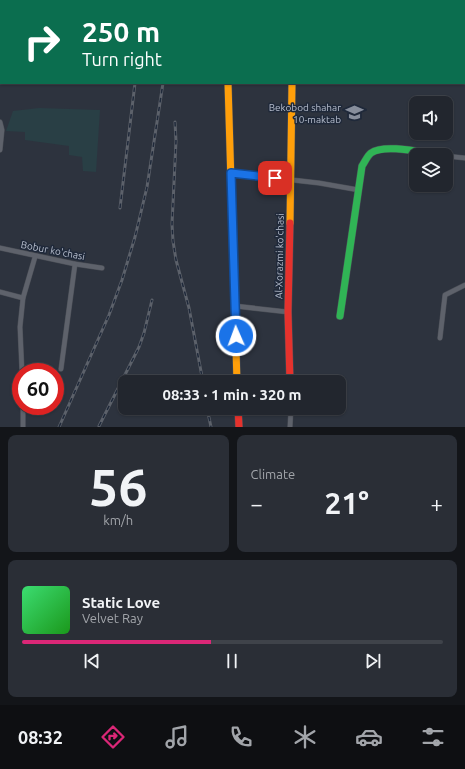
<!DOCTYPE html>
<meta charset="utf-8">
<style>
:root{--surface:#22262e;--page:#2a2e36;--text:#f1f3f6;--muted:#a2a5aa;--line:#3f434a;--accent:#db2777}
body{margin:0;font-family:Ubuntu,sans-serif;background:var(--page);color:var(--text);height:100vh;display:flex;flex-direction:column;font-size:15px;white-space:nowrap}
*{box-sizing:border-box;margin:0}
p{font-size:13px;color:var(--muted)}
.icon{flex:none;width:22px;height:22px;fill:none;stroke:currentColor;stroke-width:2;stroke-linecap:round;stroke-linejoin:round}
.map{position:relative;height:427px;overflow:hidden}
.side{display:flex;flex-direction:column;gap:8px;padding:8px;background:#131519;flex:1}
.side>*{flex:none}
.guide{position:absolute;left:0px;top:0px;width:465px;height:84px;box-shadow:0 1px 3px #0004,0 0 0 1px var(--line);background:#0b6e4f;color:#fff;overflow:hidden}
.tools{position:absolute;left:409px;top:96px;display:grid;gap:8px}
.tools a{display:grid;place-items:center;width:44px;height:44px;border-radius:8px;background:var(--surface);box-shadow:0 1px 3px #0004,0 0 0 1px var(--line);font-size:20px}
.speed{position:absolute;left:12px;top:363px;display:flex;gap:8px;font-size:20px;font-weight:700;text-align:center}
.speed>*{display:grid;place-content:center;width:52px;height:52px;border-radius:50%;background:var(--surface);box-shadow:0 1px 3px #0004,0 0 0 1px var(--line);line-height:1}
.speed .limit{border:6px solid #d22;background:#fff;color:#111}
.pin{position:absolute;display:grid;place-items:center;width:34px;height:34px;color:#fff;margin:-17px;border-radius:8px;box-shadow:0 2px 6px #0006}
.me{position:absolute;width:44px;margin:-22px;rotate:358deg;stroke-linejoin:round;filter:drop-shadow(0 0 3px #0008)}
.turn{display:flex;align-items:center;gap:14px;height:84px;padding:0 16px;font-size:18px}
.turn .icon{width:52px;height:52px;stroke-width:2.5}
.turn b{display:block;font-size:28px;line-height:34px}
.big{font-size:30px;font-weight:600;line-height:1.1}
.side .tile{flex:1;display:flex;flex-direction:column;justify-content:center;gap:6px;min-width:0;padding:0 14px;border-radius:8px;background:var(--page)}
.side .dial{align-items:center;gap:0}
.dial b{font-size:52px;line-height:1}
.song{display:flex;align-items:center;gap:12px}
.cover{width:48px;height:48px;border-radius:6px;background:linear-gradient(135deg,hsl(140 70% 55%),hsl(120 70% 35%))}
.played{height:4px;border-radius:2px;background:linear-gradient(90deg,var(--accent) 45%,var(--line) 45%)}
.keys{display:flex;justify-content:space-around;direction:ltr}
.heat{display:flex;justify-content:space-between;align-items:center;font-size:22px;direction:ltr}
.side .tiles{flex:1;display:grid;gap:8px;grid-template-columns:1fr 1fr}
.tile:last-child{grid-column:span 2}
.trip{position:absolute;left:118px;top:375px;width:228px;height:40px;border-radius:8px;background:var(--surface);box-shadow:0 1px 3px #0004,0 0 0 1px var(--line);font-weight:600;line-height:40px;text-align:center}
.menu{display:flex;height:64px;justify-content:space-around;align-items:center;background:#0e0f12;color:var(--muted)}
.menu .icon{width:28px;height:28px}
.menu .on{color:var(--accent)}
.menu b{font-size:18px;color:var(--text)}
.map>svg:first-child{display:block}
.green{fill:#293f45}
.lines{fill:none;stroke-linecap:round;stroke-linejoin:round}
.street-casing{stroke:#4a4e56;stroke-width:5.5}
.fast-casing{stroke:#4a4e56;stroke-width:8}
.slow-casing{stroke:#4a4e56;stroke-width:8}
.jam-casing{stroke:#4a4e56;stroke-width:8}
.street{stroke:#5e626b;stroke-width:4.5}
.fast{stroke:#30b455;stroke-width:7}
.slow{stroke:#ff9f0a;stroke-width:7}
.jam{stroke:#e5322d;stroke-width:7}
.rail-casing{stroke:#5c616a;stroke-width:3}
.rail{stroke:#1f293a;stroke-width:1.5;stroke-dasharray:4.5;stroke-linecap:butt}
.route-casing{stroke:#114b97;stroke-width:10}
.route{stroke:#1a73e8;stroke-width:7}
.labels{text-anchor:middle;stroke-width:3;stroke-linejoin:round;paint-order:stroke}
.poi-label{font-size:10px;fill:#b8bfce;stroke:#1f293a;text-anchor:end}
.street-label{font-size:10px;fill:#b8bfce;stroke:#1f293a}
</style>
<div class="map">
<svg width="465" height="427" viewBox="0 0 465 427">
<rect width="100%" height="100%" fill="#2d333e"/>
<path class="green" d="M39 108 100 110 96 172 83 171 82 157 69 155V146L25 140V132L6 131 13 111Z"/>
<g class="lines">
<defs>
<g id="street">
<path d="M293 1V0"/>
<path d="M0 34H1"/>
<path d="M0 122 2 130 0 150"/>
<path d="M446 156 465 158"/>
<path d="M231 173 319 183 359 190"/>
<path d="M0 248 75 264 102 268"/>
<path d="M0 292 23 298"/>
<path d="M235 306 288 312"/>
<path d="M440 338 445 295 465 285"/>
<path d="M61 369 75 264"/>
<path d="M22 372 20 327 23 298 35 257"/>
<path d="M23 406V427"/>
<path d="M290 427 291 408"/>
</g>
<g id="fast">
<path d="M69 1 71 0"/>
<path d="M340 316 362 166C365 162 367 156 371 153 385 143 423 153 439 155"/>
</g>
<g id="slow">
<path d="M0 20 1 22"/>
<path d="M228 83 237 382"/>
<path d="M290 223 292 83"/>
</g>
<g id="jam">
<path d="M221 0V1"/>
<path d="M226 0V1"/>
<path d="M290 223 288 312 290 382"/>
<path d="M238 408 239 427"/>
</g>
</defs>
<use href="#street" class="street-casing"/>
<use href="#fast" class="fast-casing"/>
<use href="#slow" class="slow-casing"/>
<use href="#jam" class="jam-casing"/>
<use href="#street" class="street"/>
<use href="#fast" class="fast"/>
<use href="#slow" class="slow"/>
<use href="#jam" class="jam"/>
<defs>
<g id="rail">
<path d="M163 0V1"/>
<path d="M143 1V0"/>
<path d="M175 122 176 141 172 224 173 241 176 260 189 308 203 382"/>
<path d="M120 208 135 83"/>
<path d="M207 408 211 427"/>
<path d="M99 426 139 347 144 333 152 300"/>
<path d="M59 427 109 315 122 280 135 237 147 187 163 83"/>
</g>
</defs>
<use href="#rail" class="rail-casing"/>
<use href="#rail" class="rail"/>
</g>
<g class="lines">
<defs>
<path id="route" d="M236 336 231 173 275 178"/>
</defs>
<use href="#route" class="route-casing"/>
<use href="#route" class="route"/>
</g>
<defs>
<symbol id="school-bare" viewBox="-9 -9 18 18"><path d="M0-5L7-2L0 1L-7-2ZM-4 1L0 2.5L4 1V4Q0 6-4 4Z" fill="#878e9c" stroke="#1f293a" stroke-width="2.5" paint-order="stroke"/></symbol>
</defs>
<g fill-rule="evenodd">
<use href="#school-bare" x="342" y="100" width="25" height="25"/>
</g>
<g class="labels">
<g class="poi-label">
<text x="341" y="111">Bekobod shahar<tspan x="341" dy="12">10-maktab</tspan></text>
</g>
<g class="street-label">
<text transform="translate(53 250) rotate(11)" y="4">Bobur ko'chasi</text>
<text transform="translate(279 256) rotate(-89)" y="4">Al-Xorazmi ko'chasi</text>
</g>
</g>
</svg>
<div class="tools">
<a><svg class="icon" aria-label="sound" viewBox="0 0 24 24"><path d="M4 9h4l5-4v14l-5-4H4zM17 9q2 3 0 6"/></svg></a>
<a><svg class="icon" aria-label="layers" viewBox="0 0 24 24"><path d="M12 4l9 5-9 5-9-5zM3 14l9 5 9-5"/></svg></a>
</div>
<div class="speed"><div class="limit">60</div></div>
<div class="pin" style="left:275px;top:178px;background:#d93025"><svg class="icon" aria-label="arrive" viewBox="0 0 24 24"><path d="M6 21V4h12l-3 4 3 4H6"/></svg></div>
<svg class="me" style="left:236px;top:336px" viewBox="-20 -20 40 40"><circle r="17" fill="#1a73e8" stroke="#fff" stroke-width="3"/><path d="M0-11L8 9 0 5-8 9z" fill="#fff"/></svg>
<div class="trip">08:33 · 1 min · 320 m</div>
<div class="guide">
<div class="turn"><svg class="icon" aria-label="right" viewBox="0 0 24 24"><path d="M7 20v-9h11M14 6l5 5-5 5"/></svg><div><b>250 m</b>Turn right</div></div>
</div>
</div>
<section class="side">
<div class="tiles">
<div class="tile dial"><b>56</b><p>km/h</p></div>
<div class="tile"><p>Climate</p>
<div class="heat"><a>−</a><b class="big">21°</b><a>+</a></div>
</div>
<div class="tile">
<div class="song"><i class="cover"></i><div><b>Static Love</b><p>Velvet Ray</p></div></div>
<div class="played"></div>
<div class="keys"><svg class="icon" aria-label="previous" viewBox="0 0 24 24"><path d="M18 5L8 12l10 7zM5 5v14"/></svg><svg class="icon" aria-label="pause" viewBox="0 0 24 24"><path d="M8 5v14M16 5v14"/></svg><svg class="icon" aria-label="next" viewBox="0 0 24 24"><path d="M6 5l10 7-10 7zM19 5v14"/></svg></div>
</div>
</div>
</section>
<nav class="menu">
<b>08:32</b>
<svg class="icon on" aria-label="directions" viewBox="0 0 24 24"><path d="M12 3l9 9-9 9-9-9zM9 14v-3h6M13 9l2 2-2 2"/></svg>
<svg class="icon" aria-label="music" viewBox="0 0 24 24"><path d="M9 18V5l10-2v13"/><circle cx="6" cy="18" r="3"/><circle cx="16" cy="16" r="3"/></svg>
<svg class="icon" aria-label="phone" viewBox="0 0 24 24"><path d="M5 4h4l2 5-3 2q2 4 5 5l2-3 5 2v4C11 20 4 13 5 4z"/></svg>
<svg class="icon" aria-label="climate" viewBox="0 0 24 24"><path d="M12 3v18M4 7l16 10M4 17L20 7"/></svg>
<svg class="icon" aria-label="car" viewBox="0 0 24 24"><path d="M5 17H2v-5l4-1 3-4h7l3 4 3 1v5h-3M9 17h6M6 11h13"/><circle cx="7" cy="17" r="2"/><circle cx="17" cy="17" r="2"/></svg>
<svg class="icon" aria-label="filters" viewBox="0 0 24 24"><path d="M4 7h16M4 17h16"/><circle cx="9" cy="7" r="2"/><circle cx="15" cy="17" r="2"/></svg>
</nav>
